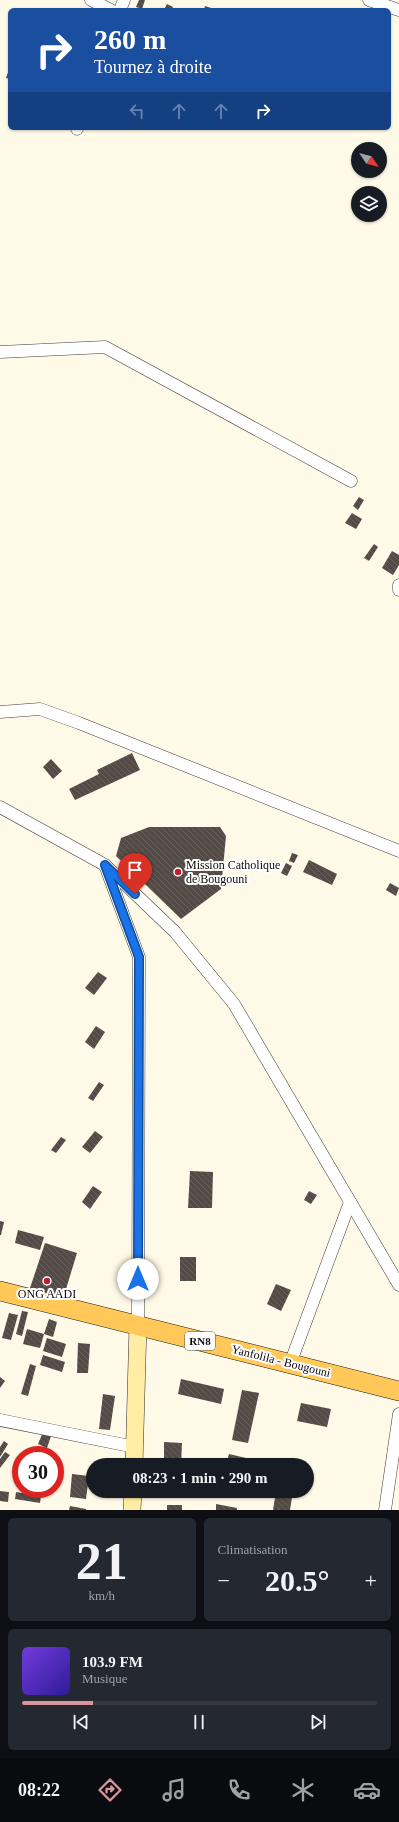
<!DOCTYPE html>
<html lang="fr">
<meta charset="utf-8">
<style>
:root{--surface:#171b24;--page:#242831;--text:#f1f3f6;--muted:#9ea1a6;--line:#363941;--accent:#db939e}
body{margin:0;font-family:Georgia,serif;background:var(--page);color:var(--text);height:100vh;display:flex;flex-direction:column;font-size:15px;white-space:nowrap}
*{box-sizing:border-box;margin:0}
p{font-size:13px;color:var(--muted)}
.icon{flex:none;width:22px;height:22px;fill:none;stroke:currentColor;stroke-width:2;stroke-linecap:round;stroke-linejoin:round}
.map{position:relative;height:1510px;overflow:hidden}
.sheet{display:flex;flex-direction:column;gap:8px;padding:8px;background:#0d0f14;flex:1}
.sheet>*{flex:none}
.guide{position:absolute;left:8px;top:8px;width:383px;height:122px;border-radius:6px;box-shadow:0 1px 3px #0004;background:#1a4fa0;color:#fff;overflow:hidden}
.needle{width:26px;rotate:125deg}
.buttons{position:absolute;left:351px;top:142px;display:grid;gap:8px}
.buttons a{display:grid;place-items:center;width:36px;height:36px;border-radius:50%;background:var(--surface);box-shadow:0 1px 3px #0004;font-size:20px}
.speed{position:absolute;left:12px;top:1446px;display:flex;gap:8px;font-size:20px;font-weight:700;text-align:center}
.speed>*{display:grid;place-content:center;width:52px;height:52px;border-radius:50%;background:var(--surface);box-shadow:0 1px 3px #0004;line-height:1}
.speed .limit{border:6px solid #d22;background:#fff;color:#111}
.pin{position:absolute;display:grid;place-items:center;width:34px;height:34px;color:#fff;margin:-41px -17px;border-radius:50% 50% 50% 0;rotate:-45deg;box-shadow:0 0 4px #0007}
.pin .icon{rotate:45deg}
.me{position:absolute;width:44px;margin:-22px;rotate:0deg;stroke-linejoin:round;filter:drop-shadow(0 0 3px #0008)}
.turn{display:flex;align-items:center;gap:14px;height:84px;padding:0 20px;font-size:18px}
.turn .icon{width:52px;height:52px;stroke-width:2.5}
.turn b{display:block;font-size:28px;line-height:34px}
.lanes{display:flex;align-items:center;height:38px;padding:0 20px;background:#0003;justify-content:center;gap:20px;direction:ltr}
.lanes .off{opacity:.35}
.big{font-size:30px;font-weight:800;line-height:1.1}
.sheet .card{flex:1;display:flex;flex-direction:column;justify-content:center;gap:6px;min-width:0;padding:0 14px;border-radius:6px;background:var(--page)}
.sheet .dial{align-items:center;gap:0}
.dial b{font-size:52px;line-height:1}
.song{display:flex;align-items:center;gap:12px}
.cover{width:48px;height:48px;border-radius:6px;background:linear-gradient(135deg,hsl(260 70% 55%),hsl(250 70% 35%))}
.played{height:4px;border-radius:2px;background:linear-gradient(90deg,var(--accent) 20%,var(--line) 20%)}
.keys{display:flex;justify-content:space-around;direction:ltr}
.heat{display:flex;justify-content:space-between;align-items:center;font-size:22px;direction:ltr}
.sheet .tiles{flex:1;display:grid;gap:8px;grid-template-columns:1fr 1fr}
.card:last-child{grid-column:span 2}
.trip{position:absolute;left:86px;top:1458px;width:228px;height:40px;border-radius:20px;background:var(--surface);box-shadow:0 1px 3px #0004;font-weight:800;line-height:40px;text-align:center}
.tab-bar{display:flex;height:64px;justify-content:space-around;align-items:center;background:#090b0e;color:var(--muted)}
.tab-bar .icon{width:28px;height:28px}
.tab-bar .selected{color:var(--accent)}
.tab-bar b{font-size:18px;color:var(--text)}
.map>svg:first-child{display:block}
.building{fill:url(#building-back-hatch)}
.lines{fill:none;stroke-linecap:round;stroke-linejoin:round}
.street-casing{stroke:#3e3e3e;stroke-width:13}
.secondary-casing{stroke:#2d2d2d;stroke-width:18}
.primary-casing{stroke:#1c1c1c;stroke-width:20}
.street{stroke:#fff;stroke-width:12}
.secondary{stroke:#ffeda3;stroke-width:17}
.primary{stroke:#ffc858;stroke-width:19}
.route-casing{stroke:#114b97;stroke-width:10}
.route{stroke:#1a73e8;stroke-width:7}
.poi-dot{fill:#c01d33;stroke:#fff;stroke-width:1.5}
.labels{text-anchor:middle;stroke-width:4;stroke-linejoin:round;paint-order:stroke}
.shield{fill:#fff;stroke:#545454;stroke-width:1}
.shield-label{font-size:11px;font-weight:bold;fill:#0b0b0b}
.poi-label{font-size:12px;fill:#0b0b0b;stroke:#fff;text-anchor:start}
.street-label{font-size:12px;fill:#0b0b0b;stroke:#fff}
</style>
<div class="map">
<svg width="399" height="1510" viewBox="0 0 399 1510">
<defs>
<pattern id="building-back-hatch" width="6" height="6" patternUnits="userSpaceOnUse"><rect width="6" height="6" fill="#544b47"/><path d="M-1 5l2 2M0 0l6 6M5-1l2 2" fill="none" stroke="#68605d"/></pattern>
</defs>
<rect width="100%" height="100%" fill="#fff9e8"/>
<g class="building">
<path d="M139 0H145L142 9 136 7Z"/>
<path d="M167 4 173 7 171 10H164Z"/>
<path d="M205 6 211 8V10H204Z"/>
<path d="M10 67V79L6 78Z"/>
<path d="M359 497 364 500 358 510 353 506Z"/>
<path d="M352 513 362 519 356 529 345 523Z"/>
<path d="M374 544 378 547 369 561 364 558Z"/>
<path d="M392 551 399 555V565L393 575 382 568Z"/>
<path d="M132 753 140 770 75 800 69 789 99 774 97 770Z"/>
<path d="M51 759 62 771 53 779 43 767Z"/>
<path d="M149 827H220L226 836 221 889 181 919 116 856 121 838Z"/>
<path d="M292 853 298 855 294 863 289 861Z"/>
<path d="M309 860 337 874 332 885 303 872Z"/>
<path d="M286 863 292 866 287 876 281 873Z"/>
<path d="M390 883 399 888 396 896 386 890Z"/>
<path d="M98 972 107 978 94 995 85 988Z"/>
<path d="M96 1026 105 1032 94 1049 85 1042Z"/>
<path d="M99 1082 104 1085 93 1101 88 1098Z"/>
<path d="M95 1131 103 1137 90 1153 82 1147Z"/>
<path d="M61 1137 66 1140 56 1153 51 1150Z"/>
<path d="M190 1171 213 1172 212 1208H188Z"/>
<path d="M93 1186 102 1192 90 1209 82 1202Z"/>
<path d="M309 1191 317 1195 311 1204 304 1200Z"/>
<path d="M0 1221 4 1222 1 1235H0Z"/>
<path d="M18 1230 44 1237 40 1250 15 1243Z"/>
<path d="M45 1243 77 1253 63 1299 30 1288Z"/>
<rect x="180" y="1257" width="16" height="24"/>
<path d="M276 1284 291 1290 281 1311 267 1304Z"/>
<path d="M22 1311 28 1312 22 1336 16 1334Z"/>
<path d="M9 1313 18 1315 11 1340 2 1338Z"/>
<path d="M49 1319 57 1322 53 1337 44 1334 40 1348 23 1344 27 1329 44 1334Z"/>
<path d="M47 1338 66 1344 62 1357 43 1351Z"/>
<path d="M78 1343 90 1344 88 1373H77Z"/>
<path d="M43 1355 65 1362 62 1372 40 1365Z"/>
<path d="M30 1364 36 1366 28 1396 21 1394Z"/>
<path d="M0 1377 5 1381 0 1388Z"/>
<path d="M181 1379 224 1389 221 1404 178 1394Z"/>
<path d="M242 1390 259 1393 248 1443 232 1440Z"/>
<path d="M103 1394 115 1396 110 1430 99 1429Z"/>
<path d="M301 1403 331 1409 327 1427 297 1421Z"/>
<path d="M43 1432 51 1436 47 1448 38 1444Z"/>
<path d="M4 1441 8 1444 0 1457V1447Z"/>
<path d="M164 1442 182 1443 181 1465H164Z"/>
<path d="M5 1452 10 1455 0 1468V1459Z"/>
<path d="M229 1454 246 1458 244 1465H226Z"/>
<path d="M72 1474 89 1476 86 1499 70 1497Z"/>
<path d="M0 1491 9 1492 8 1502 0 1501Z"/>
<path d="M224 1491H238L237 1495Z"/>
<path d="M276 1491H293L290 1510H273Z"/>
<path d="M16 1492 41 1496 40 1503 15 1499Z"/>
<path d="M216 1504 237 1508V1510H216Z"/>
<rect x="167" y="1505" width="15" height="5"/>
<path d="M70 1506 86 1509V1510H69Z"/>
</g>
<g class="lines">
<defs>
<g id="street">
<path d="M91 0 111 10"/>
<path d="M369 0 399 10"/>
<path d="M120 10 124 0"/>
<path d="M77 129V128"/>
<path d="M0 352 105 347 351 481"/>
<path d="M399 585V590"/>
<path d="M0 712 40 709 79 723 399 851"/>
<path d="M0 807 105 865 175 932 234 1004 399 1285"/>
<path d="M106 868 139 957 138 1325"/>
<path d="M290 1364 350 1202"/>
<path d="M0 1420 135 1447"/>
<path d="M385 1510 399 1414"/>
</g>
<g id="secondary">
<path d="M134 1465 138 1325"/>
<path d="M132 1510 133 1491"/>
</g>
<path id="primary" d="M0 1291 399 1391"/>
</defs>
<use href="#street" class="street-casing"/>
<use href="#secondary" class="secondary-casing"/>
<use href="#primary" class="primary-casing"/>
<use href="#street" class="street"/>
<use href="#secondary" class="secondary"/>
<use href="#primary" class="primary"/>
</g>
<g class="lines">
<defs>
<path id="route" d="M135 894 105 865 139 957 138 1279"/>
</defs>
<use href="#route" class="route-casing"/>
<use href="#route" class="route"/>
</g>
<g class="poi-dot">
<circle cx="178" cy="872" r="4"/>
<circle cx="47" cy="1281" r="4"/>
</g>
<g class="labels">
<rect class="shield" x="185" y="1332" width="30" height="18" rx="3"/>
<g class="shield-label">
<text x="200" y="1345">RN8</text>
</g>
<g class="poi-label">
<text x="186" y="869">Mission Catholique<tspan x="186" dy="14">de Bougouni</tspan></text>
<text x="47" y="1298" text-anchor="middle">ONG AADI</text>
</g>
<g class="street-label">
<text transform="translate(281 1361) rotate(14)" y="4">Yanfolila - Bougouni</text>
</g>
</g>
</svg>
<div class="buttons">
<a><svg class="needle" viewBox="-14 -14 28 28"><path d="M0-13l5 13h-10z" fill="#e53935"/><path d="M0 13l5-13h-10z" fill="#9ea1a6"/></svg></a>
<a><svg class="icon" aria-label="layers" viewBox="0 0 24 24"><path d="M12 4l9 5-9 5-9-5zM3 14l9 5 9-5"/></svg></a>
</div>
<div class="speed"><div class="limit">30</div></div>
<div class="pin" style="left:135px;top:894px;background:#d93025"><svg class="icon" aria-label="arrive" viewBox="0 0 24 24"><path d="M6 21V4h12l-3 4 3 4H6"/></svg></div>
<svg class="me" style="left:138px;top:1279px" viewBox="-20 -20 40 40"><circle r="19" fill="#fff"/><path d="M0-13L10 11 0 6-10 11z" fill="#1a73e8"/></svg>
<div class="trip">08:23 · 1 min · 290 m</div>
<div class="guide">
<div class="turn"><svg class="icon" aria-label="right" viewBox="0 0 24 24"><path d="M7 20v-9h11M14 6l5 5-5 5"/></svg><div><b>260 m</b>Tournez à droite</div></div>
<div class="lanes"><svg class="icon off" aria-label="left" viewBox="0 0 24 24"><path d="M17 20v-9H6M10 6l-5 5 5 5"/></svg><svg class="icon off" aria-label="ahead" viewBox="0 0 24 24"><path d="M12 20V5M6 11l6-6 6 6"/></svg><svg class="icon off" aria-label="ahead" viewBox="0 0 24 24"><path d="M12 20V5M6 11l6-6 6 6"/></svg><svg class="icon" aria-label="right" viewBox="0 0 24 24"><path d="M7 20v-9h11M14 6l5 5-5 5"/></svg></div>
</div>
</div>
<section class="sheet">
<div class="tiles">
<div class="card dial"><b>21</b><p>km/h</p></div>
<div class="card"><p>Climatisation</p>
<div class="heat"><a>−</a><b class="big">20.5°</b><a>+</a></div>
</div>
<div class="card">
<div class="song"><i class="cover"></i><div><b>103.9 FM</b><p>Musique</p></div></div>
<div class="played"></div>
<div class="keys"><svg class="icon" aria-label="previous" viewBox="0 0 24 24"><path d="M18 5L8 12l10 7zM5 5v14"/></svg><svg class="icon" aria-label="pause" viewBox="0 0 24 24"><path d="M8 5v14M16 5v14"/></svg><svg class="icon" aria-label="next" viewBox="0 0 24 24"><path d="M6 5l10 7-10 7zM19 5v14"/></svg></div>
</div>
</div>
</section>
<nav class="tab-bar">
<b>08:22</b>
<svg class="icon selected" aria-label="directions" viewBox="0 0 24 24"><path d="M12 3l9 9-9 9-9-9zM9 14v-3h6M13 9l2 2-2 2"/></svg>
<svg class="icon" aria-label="music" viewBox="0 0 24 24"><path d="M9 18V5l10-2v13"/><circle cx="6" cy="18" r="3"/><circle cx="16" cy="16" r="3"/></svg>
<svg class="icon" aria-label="phone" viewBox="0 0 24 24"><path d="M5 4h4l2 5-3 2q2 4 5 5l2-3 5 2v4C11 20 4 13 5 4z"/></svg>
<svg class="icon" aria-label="climate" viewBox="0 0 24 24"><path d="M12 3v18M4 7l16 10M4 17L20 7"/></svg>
<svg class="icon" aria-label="car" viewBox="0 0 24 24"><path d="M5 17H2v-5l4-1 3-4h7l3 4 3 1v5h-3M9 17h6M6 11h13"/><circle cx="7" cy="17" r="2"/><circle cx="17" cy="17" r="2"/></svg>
</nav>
